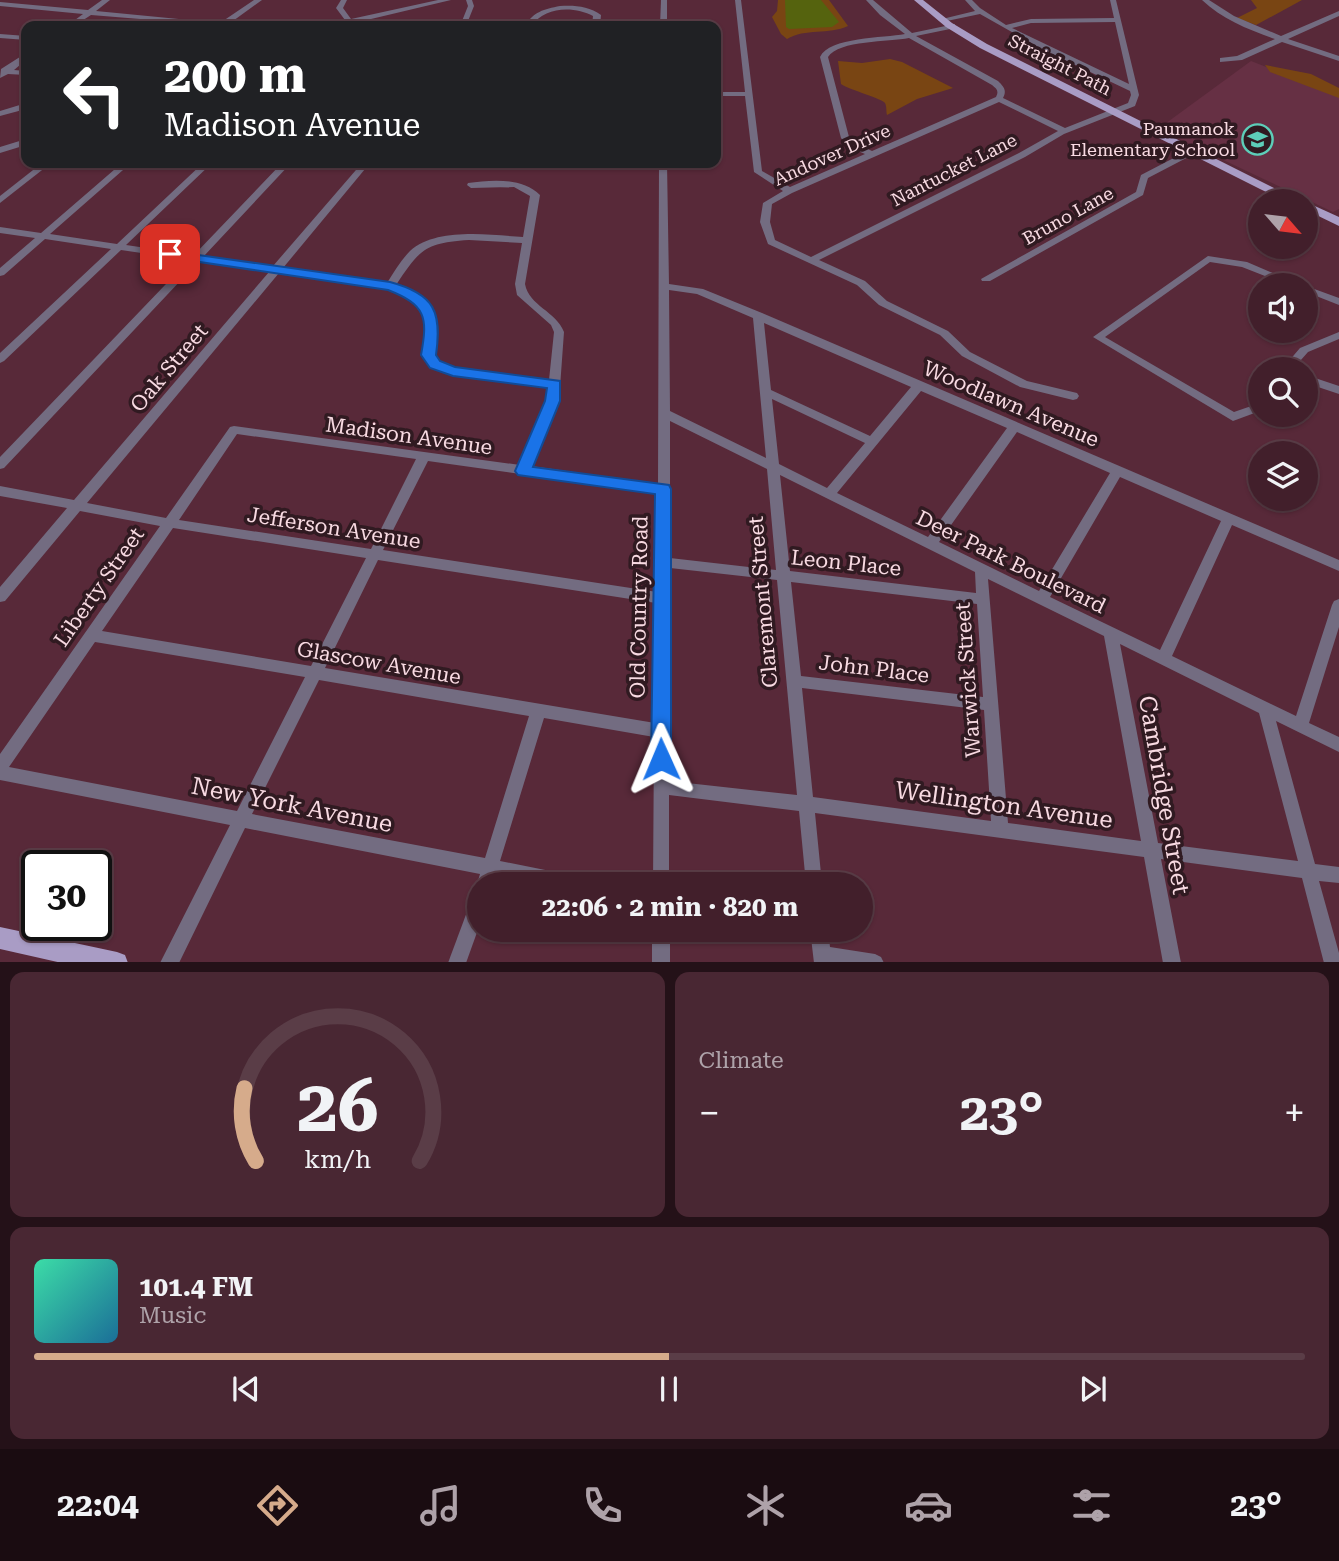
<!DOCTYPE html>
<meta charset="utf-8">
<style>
:root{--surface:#421f2b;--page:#492733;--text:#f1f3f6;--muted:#aea2a9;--line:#5a3d47;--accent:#d6ab8b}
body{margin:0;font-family:"Roboto Serif",serif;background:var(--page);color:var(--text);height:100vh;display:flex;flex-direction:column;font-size:26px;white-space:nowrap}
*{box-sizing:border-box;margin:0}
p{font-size:23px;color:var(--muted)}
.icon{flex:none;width:38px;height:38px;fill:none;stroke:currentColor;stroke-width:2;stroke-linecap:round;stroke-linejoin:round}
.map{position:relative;height:962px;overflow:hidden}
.side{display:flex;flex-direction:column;gap:10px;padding:10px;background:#241118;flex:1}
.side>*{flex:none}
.hud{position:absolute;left:21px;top:21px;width:700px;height:147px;border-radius:14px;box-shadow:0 2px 5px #0004,0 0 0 2px var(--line);background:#202124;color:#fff;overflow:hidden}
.needle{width:46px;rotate:118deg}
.controls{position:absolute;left:1248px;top:189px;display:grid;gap:14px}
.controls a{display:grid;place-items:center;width:70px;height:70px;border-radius:50%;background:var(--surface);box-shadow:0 2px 5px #0004,0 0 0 2px var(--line);font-size:35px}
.speed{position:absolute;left:21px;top:850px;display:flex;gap:14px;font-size:35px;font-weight:700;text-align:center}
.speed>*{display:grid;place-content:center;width:91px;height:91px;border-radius:50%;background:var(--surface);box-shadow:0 2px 5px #0004,0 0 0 2px var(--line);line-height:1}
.speed .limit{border:4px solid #111;border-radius:10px;background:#fff;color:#111}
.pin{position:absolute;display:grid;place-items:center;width:60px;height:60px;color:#fff;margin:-30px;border-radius:14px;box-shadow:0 4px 10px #0006}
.me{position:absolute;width:77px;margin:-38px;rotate:359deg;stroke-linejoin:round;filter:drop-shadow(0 0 5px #0008)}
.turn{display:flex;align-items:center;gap:24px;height:147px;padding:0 28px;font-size:32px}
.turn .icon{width:91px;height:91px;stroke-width:2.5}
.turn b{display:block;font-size:49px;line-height:60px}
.big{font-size:52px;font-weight:700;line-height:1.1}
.side .widget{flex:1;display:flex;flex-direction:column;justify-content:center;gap:10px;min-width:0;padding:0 24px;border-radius:14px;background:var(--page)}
.side .dial{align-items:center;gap:0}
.dial svg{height:182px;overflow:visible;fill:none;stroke:var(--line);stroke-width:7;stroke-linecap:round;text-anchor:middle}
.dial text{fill:var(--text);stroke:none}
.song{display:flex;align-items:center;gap:21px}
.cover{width:84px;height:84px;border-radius:10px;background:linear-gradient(135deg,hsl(160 70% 55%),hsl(200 70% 35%))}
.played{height:7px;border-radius:4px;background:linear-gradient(90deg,var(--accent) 50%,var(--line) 50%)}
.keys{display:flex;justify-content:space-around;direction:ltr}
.heat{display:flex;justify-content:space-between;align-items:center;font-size:38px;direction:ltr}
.side .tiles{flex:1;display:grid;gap:10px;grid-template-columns:1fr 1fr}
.widget:last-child{grid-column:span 2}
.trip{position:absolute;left:467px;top:872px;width:406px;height:70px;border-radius:35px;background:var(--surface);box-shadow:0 2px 5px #0004,0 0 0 2px var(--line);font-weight:700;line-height:70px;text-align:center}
.tab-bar{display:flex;height:112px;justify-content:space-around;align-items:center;background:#1a0c11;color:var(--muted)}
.tab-bar .icon{width:49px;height:49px}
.tab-bar .selected{color:var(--accent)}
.tab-bar b{font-size:32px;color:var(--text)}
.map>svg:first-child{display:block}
.built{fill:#663044}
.green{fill:#794513}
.water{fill:#55630e}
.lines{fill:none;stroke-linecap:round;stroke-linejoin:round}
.minor{fill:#736c81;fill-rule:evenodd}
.major{fill:#a99cc5;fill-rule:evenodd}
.route{fill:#1a73e8;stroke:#114b97;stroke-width:2}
.labels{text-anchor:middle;stroke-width:7;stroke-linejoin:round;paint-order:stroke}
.far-street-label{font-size:18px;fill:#f8dae2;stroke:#301a21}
.far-poi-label{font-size:18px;fill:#f8dae2;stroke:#301a21;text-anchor:end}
.street-label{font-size:21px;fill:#f8dae2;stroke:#301a21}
.near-street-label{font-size:24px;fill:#f8dae2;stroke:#301a21}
</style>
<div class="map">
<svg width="1339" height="963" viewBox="0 0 1339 963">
<rect width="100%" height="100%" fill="#582939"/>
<path class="built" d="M1251 61 1339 96V209L1333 212 1158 129Z"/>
<g class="green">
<path d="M778 0H829L848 26C829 35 805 28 787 39L781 34 772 17 777 11Z"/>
<path d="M1251 0H1302L1256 25 1237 18 1257 8Z"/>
<path d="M890 59 902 62 953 88 917 99 887 115C886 112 887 107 885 103 883 99 850 90 841 84L838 61 862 63Z"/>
<path d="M1265 65 1311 74 1339 88V98L1270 72Z"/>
</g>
<path class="water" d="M785 0H821L839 22 832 27 789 29 786 27Z"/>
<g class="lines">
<g class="minor">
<path d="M102 0H110L96 11 220 23 254 0H262L226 26 91 15 74 26H67L83 14 0 6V2L88 10Z"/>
<path d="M341 0H347L343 8 351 19 438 0H451L350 24 324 26 345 20 336 8Z"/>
<path d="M466 0H472L474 6 466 26H460L468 6Z"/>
<path d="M661 0H667V26H660Z"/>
<path d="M735 0H741L762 171 790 187 865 154 849 147 841 138 820 57C829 37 884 38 905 34L880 15 866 0H873L912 33 955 24V28L916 36 998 81C1004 87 1007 90 1003 98L1065 128 1128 103 1131 95 1130 91 1042 49 980 14 942 22 938 20 975 11 965 0H972L980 8 1006 25 1031 19 1114 18 1110 0H1116L1139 95 1135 106 1064 134 1025 157 819 260 865 281 887 301 948 331 970 352 1027 381 1077 393 1079 396 1077 399 1073 400 1020 387 962 356 940 335 879 305 857 285 768 244 760 222 763 203 783 191 754 172 745 96H716V92H745ZM1115 22 1129 84 1012 28 1031 23ZM909 38 992 85C997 89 999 91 996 97L872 151 855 143 849 137 828 57C839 40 889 42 909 38ZM999 102 1058 131 1019 153 811 257 775 240 770 222 772 204 792 193Z"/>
<path d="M1202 0H1209L1234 16 1281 36 1339 11V16L1288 39 1339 56V61L1282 42 1242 60 1220 62V58L1237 56 1275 39C1249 30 1222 19 1202 0Z"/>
<path d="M560 6C574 5 589 6 601 15L600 26H592L593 16C575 6 544 6 532 26H525C533 12 544 9 560 6Z"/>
<path d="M0 34 26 36V40L0 38Z"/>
<path d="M23 55H26V60L14 70 26 71V75L8 74 0 78 1 69Z"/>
<path d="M23 104H26V109L0 116V111Z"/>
<path d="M26 139V145L0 153V147Z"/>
<path d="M1191 149 1195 152 1194 154 1148 178 1143 195 990 281H982L981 279 1136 192 1141 175Z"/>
<path d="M42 163H51L0 203V196Z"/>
<path d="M122 163H131L50 234 117 244 203 163H212L126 245 194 255 282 163H291L204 256 273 266 362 163H370L283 268 387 283C394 272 401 260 410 251 437 227 490 235 523 237L530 196 514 187 471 188 467 185 468 183C491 180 522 177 540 195L525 284C529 306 556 311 564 332L559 401 531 466 658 484 659 163H667L669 284 703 289 762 313 1339 560V571L1232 525 1172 656 1296 716 1332 605 1334 601 1339 599V627L1309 723 1339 737V752L1276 721 1315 864 1339 867V883L1319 881 1339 953V963H1324L1302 878 1161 859 1181 963H1163L1144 857 815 813 822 884H806L799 811 669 795V884H653L654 737 544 718 500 861 575 876 581 878 583 884H531L496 877 493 884H480V890L477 884 480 874 245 828 179 963H160L230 825 0 780V754L160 526 80 511 5 601 0 602V587L67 508 0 496V486L74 500 269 272 199 261 4 468 0 469V457L189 260 121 250 4 361 0 363V353L111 249 45 239 4 275 0 276V268L35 238 0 233V227L41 233ZM469 240 522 243 515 284 517 295 551 325 554 332 549 380 455 368 439 361 433 355C439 315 433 301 396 285 420 249 425 243 469 240ZM279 273 388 289 400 294 410 300 422 311 425 329 423 355 431 367 453 375 549 387 547 401 520 465 234 426 230 427 166 518 87 503ZM669 290 697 294 753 318 766 458 670 411ZM764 323 911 387 870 436 771 390ZM921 391 1007 428 928 537 837 493ZM772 399 865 443 827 488 779 464ZM670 421 767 469 776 570 670 558ZM1017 432 1110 473 1039 591 939 542ZM237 434 416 459 371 549 179 520ZM428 461 658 493 657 592 383 550ZM780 475 975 572 976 593 790 571ZM1120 477 1221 521 1160 650 1050 597ZM173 528 366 558 311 666 102 631ZM378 560 656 603 655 723 325 668ZM670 568 777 580 797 795 669 781ZM988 579 1104 636 1141 841 1008 823ZM791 582 977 604 983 697 801 676ZM95 642 305 677 237 811 9 767ZM1120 644 1259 713 1298 861 1158 843ZM319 680 529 716 485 858 252 814ZM802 688 984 710 991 821 813 797Z"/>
<path d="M1208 256 1247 262 1301 285H1288L1242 267 1210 262 1105 337 1234 412 1260 403V411L1233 421 1093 337Z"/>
<path d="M1306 286 1339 298V305L1306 292Z"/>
<path d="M1339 332V339L1308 352 1293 369H1282L1300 348Z"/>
<path d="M1306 375 1339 386V394L1306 383Z"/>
<path d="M480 891V924L466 963H448L474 893Z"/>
<rect x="652" y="929" width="18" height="34"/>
<path d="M810 929H828L830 947 875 954 881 957 884 963H814Z"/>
</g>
<g class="major">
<path d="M914 0H923L952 23 987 44 1300 201H1285L1260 189 980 48 946 27Z"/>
<path d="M1306 202 1339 217V226L1306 210Z"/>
<path d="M0 927 117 952 125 955 128 963H62L0 949Z"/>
</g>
</g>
<path class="route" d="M170 251 390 282C435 294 442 312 436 355L440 361 455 367 560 381V401L533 467 669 485 671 489V759L668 766 661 768 654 766 651 759 655 494 518 475 515 471 545 401 547 388 453 376 430 368 421 355C428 317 426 305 388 290L166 257 164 254Z"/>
<defs>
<symbol id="school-ring" viewBox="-11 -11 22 22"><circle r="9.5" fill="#301a21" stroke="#5dceb9" stroke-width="1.5"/><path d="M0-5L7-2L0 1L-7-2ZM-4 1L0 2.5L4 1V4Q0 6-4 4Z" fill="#5dceb9"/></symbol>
</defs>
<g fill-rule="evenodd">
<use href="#school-ring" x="1240" y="122" width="35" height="35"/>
</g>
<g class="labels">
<g class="far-street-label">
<text transform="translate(1060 65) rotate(27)" y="6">Straight Path</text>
<text transform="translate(832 155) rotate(-24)" y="6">Andover Drive</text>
<text transform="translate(954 170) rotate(-27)" y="6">Nantucket Lane</text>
<text transform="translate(1068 216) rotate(-29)" y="6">Bruno Lane</text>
</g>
<g class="far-poi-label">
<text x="1235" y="135">Paumanok<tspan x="1235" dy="21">Elementary School</tspan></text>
</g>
<g class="street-label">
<text transform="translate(169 368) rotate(-50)" y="7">Oak Street</text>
<text transform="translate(1011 404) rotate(23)" y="7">Woodlawn Avenue</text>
<text transform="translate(409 436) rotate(8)" y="7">Madison Avenue</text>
<text transform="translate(334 528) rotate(9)" y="7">Jefferson Avenue</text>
<text transform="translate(1011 562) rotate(26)" y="7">Deer Park Boulevard</text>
<text transform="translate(846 563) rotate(6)" y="7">Leon Place</text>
<text transform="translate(99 587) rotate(-55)" y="7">Liberty Street</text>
<text transform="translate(763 602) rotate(-95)" y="7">Claremont Street</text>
<text transform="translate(639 607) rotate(-89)" y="7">Old Country Road</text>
<text transform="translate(379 663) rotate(10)" y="7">Glascow Avenue</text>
<text transform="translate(874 669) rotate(7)" y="7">John Place</text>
<text transform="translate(968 680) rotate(-94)" y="7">Warwick Street</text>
</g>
<g class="near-street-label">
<text transform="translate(1164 795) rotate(80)" y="8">Cambridge Street</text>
<text transform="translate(292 805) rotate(11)" y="8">New York Avenue</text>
<text transform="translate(1004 805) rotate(8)" y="8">Wellington Avenue</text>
</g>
</g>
</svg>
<div class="controls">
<a><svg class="needle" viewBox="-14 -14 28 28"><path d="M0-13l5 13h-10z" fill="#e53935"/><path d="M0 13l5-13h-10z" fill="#aea2a9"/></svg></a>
<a><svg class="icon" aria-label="sound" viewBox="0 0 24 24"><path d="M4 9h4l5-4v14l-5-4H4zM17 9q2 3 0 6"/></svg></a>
<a><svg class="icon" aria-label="search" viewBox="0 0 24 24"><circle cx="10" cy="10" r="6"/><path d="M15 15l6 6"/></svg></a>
<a><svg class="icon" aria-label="layers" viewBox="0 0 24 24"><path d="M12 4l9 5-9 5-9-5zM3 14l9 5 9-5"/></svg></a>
</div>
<div class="speed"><div class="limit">30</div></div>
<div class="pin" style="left:170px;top:254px;background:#d93025"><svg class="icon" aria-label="arrive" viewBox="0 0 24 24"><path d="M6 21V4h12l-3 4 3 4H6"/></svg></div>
<svg class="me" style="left:661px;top:759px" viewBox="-20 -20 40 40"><path d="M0-17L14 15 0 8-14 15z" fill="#1a73e8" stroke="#fff" stroke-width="4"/></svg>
<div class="trip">22:06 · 2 min · 820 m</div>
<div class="hud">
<div class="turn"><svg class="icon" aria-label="left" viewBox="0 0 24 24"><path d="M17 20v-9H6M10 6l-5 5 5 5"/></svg><div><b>200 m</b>Madison Avenue</div></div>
</div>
</div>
<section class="side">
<div class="tiles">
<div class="widget dial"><svg viewBox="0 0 100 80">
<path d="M14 69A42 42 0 1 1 86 69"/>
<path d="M14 69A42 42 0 0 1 9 37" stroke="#d6ab8b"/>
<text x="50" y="56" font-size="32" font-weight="700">26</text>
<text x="50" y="72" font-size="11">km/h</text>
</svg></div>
<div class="widget"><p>Climate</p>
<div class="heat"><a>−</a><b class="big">23°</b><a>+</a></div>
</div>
<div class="widget">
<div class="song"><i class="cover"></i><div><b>101.4 FM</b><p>Music</p></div></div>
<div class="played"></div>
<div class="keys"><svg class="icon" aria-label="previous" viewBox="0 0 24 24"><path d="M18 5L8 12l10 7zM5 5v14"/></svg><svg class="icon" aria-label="pause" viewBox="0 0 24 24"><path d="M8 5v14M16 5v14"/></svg><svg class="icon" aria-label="next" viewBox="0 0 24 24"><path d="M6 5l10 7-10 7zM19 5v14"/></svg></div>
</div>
</div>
</section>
<nav class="tab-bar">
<b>22:04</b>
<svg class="icon selected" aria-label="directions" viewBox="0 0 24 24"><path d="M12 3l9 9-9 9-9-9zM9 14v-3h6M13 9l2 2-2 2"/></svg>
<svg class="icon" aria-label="music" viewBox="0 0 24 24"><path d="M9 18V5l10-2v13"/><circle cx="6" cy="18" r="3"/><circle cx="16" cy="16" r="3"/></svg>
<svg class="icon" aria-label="phone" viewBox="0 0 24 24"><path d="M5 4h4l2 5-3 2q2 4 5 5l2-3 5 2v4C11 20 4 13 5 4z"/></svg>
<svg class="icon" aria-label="climate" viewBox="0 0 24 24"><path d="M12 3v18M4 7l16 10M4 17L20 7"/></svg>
<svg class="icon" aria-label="car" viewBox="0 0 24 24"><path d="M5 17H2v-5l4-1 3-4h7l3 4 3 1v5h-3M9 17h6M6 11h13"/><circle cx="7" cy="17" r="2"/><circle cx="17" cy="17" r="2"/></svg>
<svg class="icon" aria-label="filters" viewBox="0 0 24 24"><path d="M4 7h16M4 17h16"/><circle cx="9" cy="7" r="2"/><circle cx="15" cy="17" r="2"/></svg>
<b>23°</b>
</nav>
